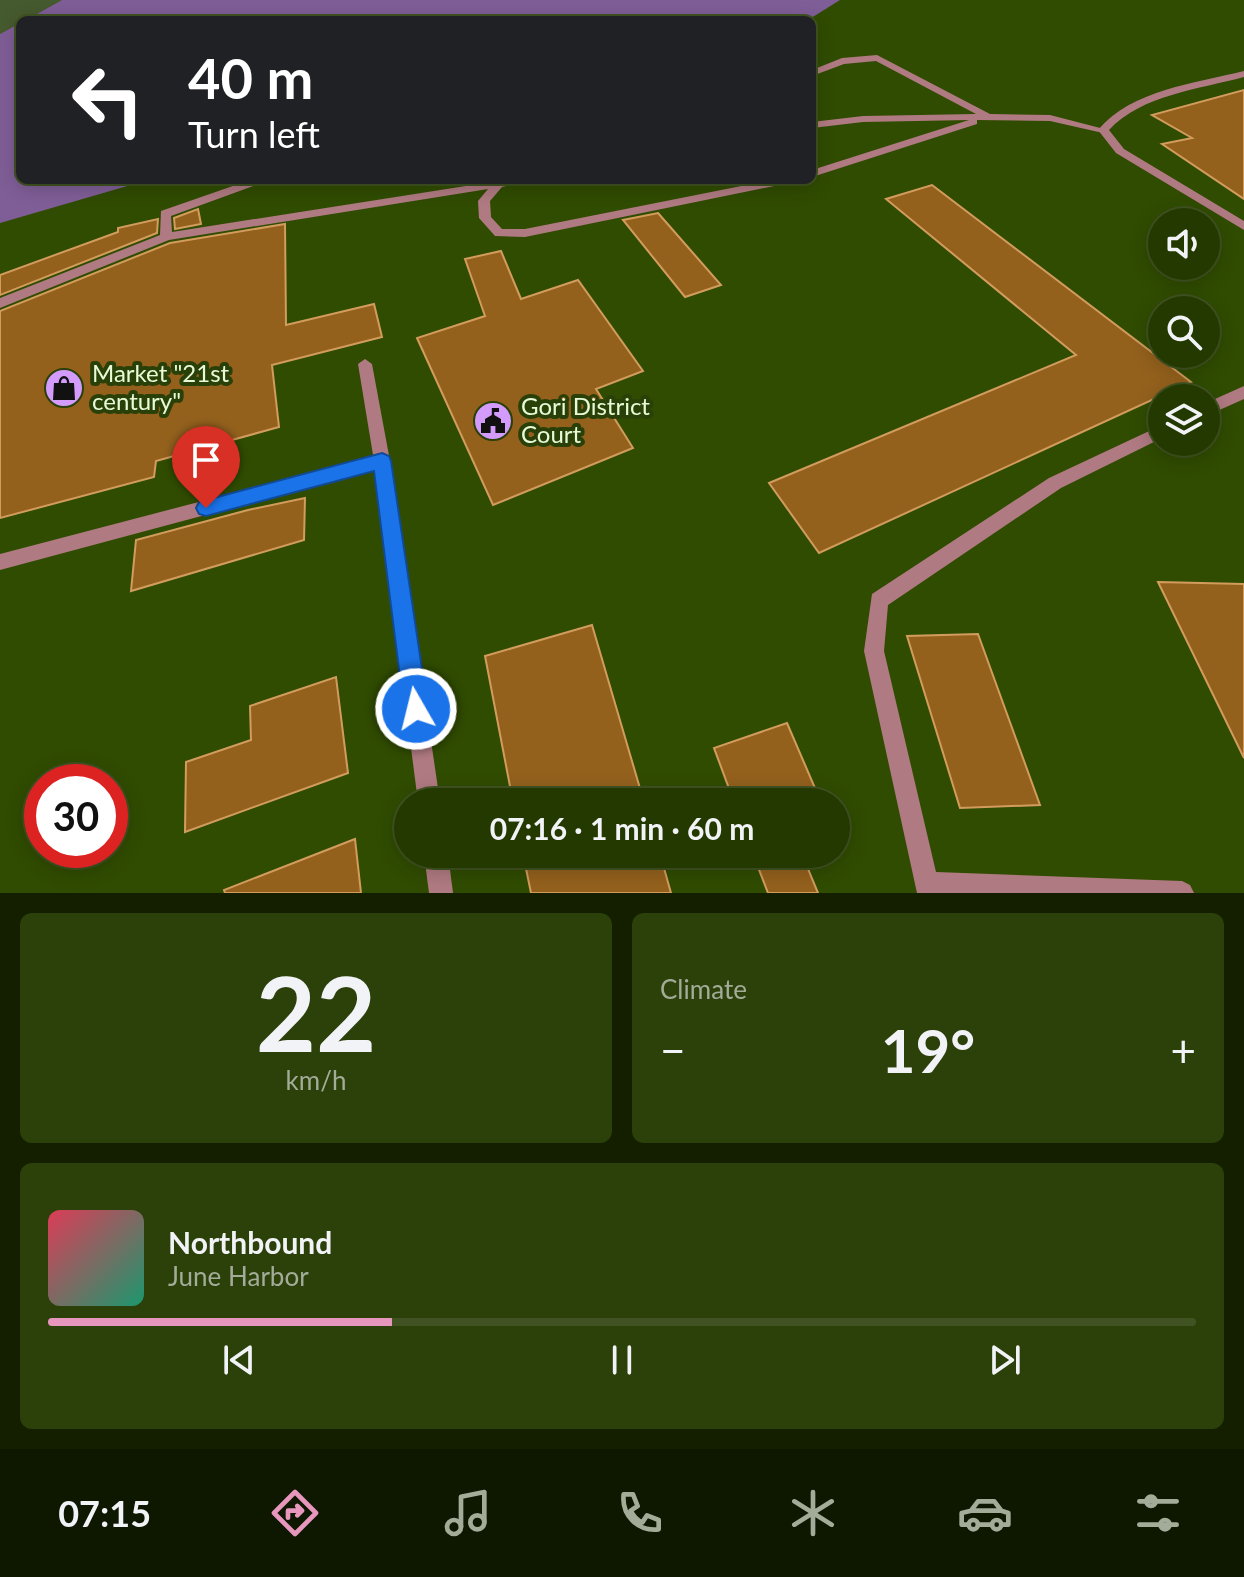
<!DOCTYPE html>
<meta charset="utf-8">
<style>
:root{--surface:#243900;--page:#2c400a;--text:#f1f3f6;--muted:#a3ac99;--line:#415322;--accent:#e797bd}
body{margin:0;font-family:Lato,sans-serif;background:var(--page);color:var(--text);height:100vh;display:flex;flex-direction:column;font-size:30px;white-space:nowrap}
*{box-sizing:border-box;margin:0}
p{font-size:26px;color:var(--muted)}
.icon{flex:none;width:44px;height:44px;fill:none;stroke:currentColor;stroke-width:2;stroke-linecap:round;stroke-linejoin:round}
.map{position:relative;height:893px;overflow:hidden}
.panel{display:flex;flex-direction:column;gap:20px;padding:20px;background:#141f00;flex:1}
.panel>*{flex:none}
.banner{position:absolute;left:16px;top:16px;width:800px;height:168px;border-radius:12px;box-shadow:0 4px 20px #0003,0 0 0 2px var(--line);background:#202124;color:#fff;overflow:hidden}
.controls{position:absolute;left:1148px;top:208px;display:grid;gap:16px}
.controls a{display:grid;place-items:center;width:72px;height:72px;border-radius:50%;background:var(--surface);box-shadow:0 4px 20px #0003,0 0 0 2px var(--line);font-size:40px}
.speed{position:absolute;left:24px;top:764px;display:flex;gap:16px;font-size:40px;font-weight:700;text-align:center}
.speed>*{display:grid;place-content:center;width:104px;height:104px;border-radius:50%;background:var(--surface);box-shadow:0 4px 20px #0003,0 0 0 2px var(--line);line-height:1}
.speed .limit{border:12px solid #d22;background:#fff;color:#111}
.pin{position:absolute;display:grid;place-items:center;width:68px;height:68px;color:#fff;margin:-82px -34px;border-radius:50% 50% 50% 0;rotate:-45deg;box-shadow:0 0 8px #0007}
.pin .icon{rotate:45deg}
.me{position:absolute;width:88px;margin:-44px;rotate:352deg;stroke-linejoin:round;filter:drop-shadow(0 0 6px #0008)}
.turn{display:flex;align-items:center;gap:28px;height:168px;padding:0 40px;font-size:36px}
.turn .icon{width:104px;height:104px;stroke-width:2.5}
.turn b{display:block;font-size:56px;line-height:68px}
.big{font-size:60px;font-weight:700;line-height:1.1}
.panel .tile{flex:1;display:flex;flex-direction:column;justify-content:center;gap:12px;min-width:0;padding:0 28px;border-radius:12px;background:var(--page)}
.panel .dial{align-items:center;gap:0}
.dial b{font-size:104px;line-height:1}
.song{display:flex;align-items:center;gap:24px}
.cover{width:96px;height:96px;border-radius:12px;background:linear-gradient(135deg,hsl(350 70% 55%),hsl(160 70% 35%))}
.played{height:8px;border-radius:4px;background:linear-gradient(90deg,var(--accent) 30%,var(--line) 30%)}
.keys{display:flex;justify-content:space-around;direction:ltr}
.heat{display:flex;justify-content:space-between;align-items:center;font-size:44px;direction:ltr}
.panel .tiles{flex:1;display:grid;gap:20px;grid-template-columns:1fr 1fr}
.tile:last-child{grid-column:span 2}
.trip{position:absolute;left:394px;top:788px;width:456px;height:80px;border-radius:40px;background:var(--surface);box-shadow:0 4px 20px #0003,0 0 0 2px var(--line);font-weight:700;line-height:80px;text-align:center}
.tab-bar{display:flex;height:128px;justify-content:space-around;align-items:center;background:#0e1700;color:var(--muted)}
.tab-bar .icon{width:56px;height:56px}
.tab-bar .current{color:var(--accent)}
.tab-bar b{font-size:36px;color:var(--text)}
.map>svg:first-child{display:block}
.green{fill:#465a2f}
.water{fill:#7f5e97}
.building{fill:#94611d;stroke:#d29c5d;stroke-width:2}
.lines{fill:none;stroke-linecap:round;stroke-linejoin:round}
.service{fill:#b07a82;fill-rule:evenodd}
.minor{fill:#b07a82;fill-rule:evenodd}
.route{fill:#1a73e8;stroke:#114b97;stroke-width:2}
.labels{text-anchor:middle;stroke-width:8;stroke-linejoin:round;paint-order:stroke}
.poi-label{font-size:24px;fill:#e8fad6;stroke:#2a4009;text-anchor:start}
</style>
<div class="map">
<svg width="1244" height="893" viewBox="0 0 1244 893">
<rect width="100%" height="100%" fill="#304c00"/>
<path class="green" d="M0 0H62L26 20H20V23L0 34Z"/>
<g class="water">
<path d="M62 0H840L808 20H26Z"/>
<path d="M20 23V180H148L0 223V34Z"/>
</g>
<g class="building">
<path d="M1244 90V199L1162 144 1192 138 1152 115Z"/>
<path d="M932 185 1191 382 819 553 769 483 1076 355 886 199Z"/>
<path d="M198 209 201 224 175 229 174 218Z"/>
<path d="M658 213 721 285 685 297 623 220Z"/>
<path d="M158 219 157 233 0 295V275L118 232V228Z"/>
<path d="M285 224 286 325 374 304 382 337 272 365 279 427 156 461 154 477 0 518V311L170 243Z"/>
<path d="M501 251 521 299 578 280 643 371 596 389 633 448 493 505 417 338 485 316 465 259Z"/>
<path d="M305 498 304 540 131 591 136 540 248 510Z"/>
<path d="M1158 582 1244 584V758Z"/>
<path d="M592 625 644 802H513L485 656Z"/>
<path d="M978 634 1040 805 960 808 907 636Z"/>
<path d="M336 677 348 773 185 832 186 762 251 740 250 706Z"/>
<path d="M787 723 821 802H734L714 748Z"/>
<path d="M355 839 361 893H225L224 890Z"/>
<path d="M523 854H660L671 893H531Z"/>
<path d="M753 854H830L806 864 818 893H768Z"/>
</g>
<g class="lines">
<g class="service">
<path d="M877 55 990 114 1050 115 1108 130 1103 133 1050 121 977 120V124L812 177V170L969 120 863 122 812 128V122L863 116 976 114 876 61 844 64 812 76V70L842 58Z"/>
<path d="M250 180H270L171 216 172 232 504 180H531L502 187 490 201 491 217 502 229H525L772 180H795L789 183 525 237 495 236 479 218 478 201 488 189 169 240 0 308V298L160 235 161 211Z"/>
<path d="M382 454 388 456 390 461 388 466 0 570V554Z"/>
</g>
<g class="minor">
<path d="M1244 71V77C1200 89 1141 95 1109 130L1124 149 1244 221V230L1116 153 1098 130C1131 90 1196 83 1244 71Z"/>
<path d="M365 359 372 364 390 461 440 802H418L374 461 358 364Z"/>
<path d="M1244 386V399L1206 416V403Z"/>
<path d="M1162 425V438L1061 488 888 605 884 651 936 872 1182 881 1190 885 1194 893H917L864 651 872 594 1049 478Z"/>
<path d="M424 854H448L453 893H429Z"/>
</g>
</g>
<path class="route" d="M382 453 389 456 391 461 428 709 424 717 416 721 408 717 404 709 374 471 206 516 199 514 196 508 199 502 206 500Z"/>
<defs>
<symbol id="shop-disc" viewBox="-11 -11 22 22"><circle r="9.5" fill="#d39cfc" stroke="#2a4009"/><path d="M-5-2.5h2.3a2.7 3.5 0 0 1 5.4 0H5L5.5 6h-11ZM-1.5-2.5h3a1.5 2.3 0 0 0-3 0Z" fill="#111"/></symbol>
<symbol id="civic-disc" viewBox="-11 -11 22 22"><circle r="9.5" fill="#d39cfc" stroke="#2a4009"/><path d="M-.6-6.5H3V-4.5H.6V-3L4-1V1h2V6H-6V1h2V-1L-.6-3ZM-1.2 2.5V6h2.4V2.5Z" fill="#111"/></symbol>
</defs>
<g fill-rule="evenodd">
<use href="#shop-disc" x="42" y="366" width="44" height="44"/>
<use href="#civic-disc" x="471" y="399" width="44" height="44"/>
</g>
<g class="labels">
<g class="poi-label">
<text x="92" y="382">Market "21st<tspan x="92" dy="28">century"</tspan></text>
<text x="521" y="415">Gori District<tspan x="521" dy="28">Court</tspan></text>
</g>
</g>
</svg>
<div class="controls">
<a><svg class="icon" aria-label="sound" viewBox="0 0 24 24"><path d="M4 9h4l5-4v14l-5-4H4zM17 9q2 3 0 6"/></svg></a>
<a><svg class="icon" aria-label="search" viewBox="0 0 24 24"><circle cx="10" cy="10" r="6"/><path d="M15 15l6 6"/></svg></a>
<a><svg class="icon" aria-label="layers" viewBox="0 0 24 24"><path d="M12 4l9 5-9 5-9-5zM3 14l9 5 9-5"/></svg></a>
</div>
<div class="speed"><div class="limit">30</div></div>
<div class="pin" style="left:206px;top:508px;background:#d93025"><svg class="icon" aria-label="arrive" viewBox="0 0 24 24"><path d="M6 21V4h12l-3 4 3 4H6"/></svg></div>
<svg class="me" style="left:416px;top:709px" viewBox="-20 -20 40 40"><circle r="17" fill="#1a73e8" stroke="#fff" stroke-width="3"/><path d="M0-11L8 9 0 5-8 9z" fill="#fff"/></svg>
<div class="trip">07:16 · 1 min · 60 m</div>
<div class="banner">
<div class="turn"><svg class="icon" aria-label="left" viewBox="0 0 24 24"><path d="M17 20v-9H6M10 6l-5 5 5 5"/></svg><div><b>40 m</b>Turn left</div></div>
</div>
</div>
<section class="panel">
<div class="tiles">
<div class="tile dial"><b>22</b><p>km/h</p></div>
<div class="tile"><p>Climate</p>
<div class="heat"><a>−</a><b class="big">19°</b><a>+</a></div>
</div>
<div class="tile">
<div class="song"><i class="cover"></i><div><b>Northbound</b><p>June Harbor</p></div></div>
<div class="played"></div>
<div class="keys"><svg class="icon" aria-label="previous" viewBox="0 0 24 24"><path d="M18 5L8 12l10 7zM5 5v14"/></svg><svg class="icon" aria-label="pause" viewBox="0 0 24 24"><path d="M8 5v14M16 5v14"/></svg><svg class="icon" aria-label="next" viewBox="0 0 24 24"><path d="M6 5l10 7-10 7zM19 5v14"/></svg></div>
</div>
</div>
</section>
<nav class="tab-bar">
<b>07:15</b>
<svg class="icon current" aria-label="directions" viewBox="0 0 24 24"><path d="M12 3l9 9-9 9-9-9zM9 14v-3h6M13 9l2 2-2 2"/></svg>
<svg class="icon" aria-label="music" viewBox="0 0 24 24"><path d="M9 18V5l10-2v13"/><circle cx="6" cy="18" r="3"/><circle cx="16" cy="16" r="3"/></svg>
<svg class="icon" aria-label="phone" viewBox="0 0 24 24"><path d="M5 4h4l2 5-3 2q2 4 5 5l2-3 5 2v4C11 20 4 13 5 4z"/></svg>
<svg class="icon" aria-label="climate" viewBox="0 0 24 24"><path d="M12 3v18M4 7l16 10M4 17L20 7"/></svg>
<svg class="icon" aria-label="car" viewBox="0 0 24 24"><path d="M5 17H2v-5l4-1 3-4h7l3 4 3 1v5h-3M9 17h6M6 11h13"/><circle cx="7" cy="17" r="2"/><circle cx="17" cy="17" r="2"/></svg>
<svg class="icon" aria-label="filters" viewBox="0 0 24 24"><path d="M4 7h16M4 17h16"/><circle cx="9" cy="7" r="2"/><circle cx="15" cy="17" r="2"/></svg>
</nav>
